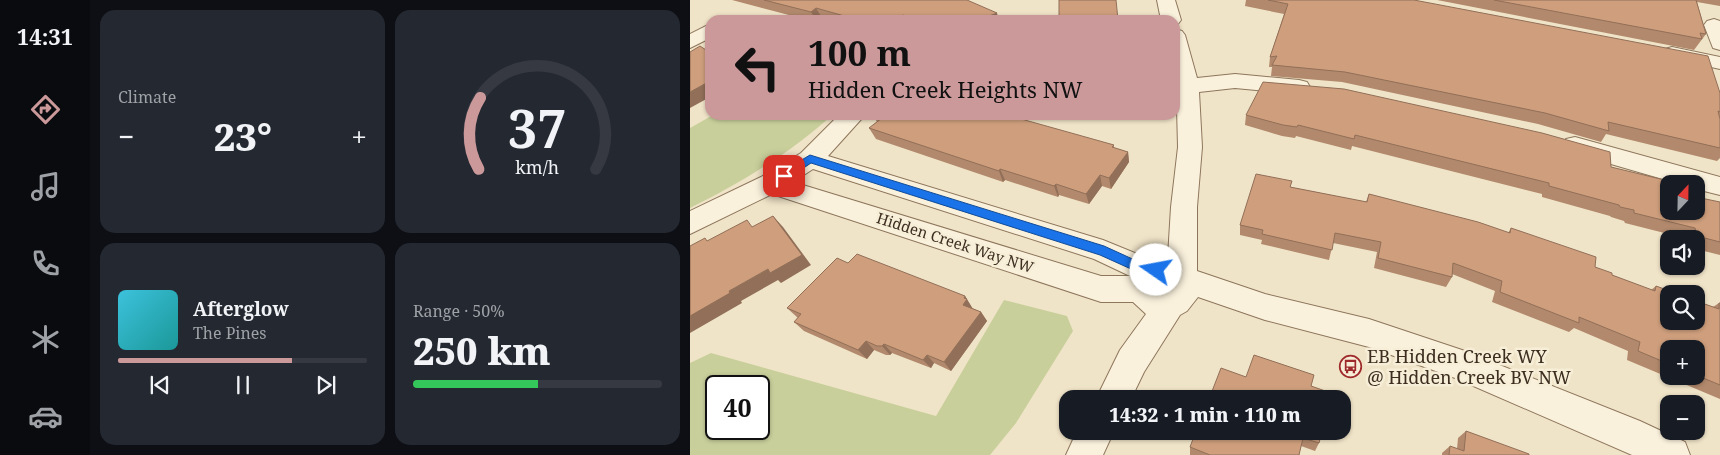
<!DOCTYPE html>
<meta charset="utf-8">
<style>
:root{--surface:#171b24;--page:#242831;--text:#f1f3f6;--muted:#9ea1a6;--line:#363941;--accent:#cc999b}
body{margin:0;font-family:"Noto Serif",serif;background:var(--page);color:var(--text);height:100vh;display:flex;flex-direction:column;font-size:19px;white-space:nowrap}
*{box-sizing:border-box;margin:0}
p{font-size:16px;color:var(--muted)}
.icon{flex:none;width:28px;height:28px;fill:none;stroke:currentColor;stroke-width:2;stroke-linecap:round;stroke-linejoin:round}
.map{position:relative;flex:1;overflow:hidden}
.drawer{display:flex;flex-direction:column;gap:10px;padding:10px;background:#0d0f14;width:600px}
.drawer>*{flex:none}
.top-card{position:absolute;left:15px;top:15px;width:475px;height:105px;border-radius:15px;box-shadow:0 1px 4px #0004;background:#cc999b;color:#111;overflow:hidden}
.needle{width:32px;rotate:22deg}
.buttons{position:absolute;left:970px;top:175px;display:grid;gap:10px}
.buttons a{display:grid;place-items:center;width:45px;height:45px;border-radius:10px;background:var(--surface);box-shadow:0 1px 4px #0004;font-size:25px}
.speed{position:absolute;left:15px;top:375px;display:flex;gap:10px;font-size:25px;font-weight:700;text-align:center}
.speed>*{display:grid;place-content:center;width:65px;height:65px;border-radius:50%;background:var(--surface);box-shadow:0 1px 4px #0004;line-height:1}
.speed .limit{border:2px solid #111;border-radius:8px;background:#fff;color:#111}
.pin{position:absolute;display:grid;place-items:center;width:42px;height:42px;color:#fff;margin:-21px;border-radius:10px;box-shadow:0 2px 8px #0006}
.me{position:absolute;width:55px;margin:-28px;rotate:282deg;stroke-linejoin:round;filter:drop-shadow(0 0 4px #0008)}
.turn{display:flex;align-items:center;gap:18px;height:105px;padding:0 20px;font-size:22px}
.turn .icon{width:65px;height:65px;stroke-width:2.5}
.turn b{display:block;font-size:35px;line-height:42px}
.big{font-size:38px;font-weight:800;line-height:1.1}
.drawer .widget{flex:1;display:flex;flex-direction:column;justify-content:center;gap:8px;min-width:0;padding:0 18px;border-radius:15px;background:var(--page)}
.drawer .dial{align-items:center;gap:0}
.dial svg{height:130px;overflow:visible;fill:none;stroke:var(--line);stroke-width:7;stroke-linecap:round;text-anchor:middle}
.dial text{fill:var(--text);stroke:none}
.song{display:flex;align-items:center;gap:15px}
.cover{width:60px;height:60px;border-radius:8px;background:linear-gradient(135deg,hsl(190 70% 55%),hsl(180 70% 35%))}
.played{height:5px;border-radius:2px;background:linear-gradient(90deg,var(--accent) 70%,var(--line) 70%)}
.keys{display:flex;justify-content:space-around;direction:ltr}
.heat{display:flex;justify-content:space-between;align-items:center;font-size:28px;direction:ltr}
.charge{height:8px;border-radius:4px;background:linear-gradient(90deg,#34c759 50%,var(--line) 0)}
.drawer .tiles{flex:1;display:grid;gap:10px;grid-template-columns:repeat(2,1fr)}
.trip{position:absolute;left:369px;top:390px;width:292px;height:50px;border-radius:15px;background:var(--surface);box-shadow:0 1px 4px #0004;font-weight:800;line-height:50px;text-align:center}
main{display:flex;flex:1;min-height:0}
.tabs{display:flex;flex-direction:column;width:90px;justify-content:space-around;align-items:center;background:#090b0e;color:var(--muted)}
.tabs .icon{width:35px;height:35px}
.tabs .on{color:var(--accent)}
.tabs b{font-size:22px;color:var(--text)}
.map>svg:first-child{display:block}
.green{fill:#c9cf9b;fill-rule:evenodd}
.lines{fill:none;stroke-linecap:round;stroke-linejoin:round}
.minor-casing{stroke:#8d765c;stroke-width:2}
.minor{fill:#faf1dc;fill-rule:evenodd}
.wall{fill:#b2896c;fill-rule:evenodd}
.shaded-wall{fill:#916f58}
.building{fill:#cf9f7d;stroke:#916f58}
.route{fill:#1a73e8;stroke:#114b97}
.labels{text-anchor:middle;stroke-width:5;stroke-linejoin:round;paint-order:stroke}
.street-label{font-size:15px;fill:#3d2e20;stroke:#f7eed8}
.near-poi-label{font-size:18px;fill:#3d2e20;stroke:#f7eed8;text-anchor:start}
</style>
<main>
<nav class="tabs">
<b>14:31</b>
<svg class="icon on" aria-label="directions" viewBox="0 0 24 24"><path d="M12 3l9 9-9 9-9-9zM9 14v-3h6M13 9l2 2-2 2"/></svg>
<svg class="icon" aria-label="music" viewBox="0 0 24 24"><path d="M9 18V5l10-2v13"/><circle cx="6" cy="18" r="3"/><circle cx="16" cy="16" r="3"/></svg>
<svg class="icon" aria-label="phone" viewBox="0 0 24 24"><path d="M5 4h4l2 5-3 2q2 4 5 5l2-3 5 2v4C11 20 4 13 5 4z"/></svg>
<svg class="icon" aria-label="climate" viewBox="0 0 24 24"><path d="M12 3v18M4 7l16 10M4 17L20 7"/></svg>
<svg class="icon" aria-label="car" viewBox="0 0 24 24"><path d="M5 17H2v-5l4-1 3-4h7l3 4 3 1v5h-3M9 17h6M6 11h13"/><circle cx="7" cy="17" r="2"/><circle cx="17" cy="17" r="2"/></svg>
</nav>
<section class="drawer">
<div class="tiles">
<div class="widget"><p>Climate</p>
<div class="heat"><a>−</a><b class="big">23°</b><a>+</a></div>
</div>
<div class="widget dial"><svg viewBox="0 0 100 80">
<path d="M14 69A42 42 0 1 1 86 69"/>
<path d="M14 69A42 42 0 0 1 15 25" stroke="#cc999b"/>
<text x="50" y="56" font-size="32" font-weight="700">37</text>
<text x="50" y="72" font-size="11">km/h</text>
</svg></div>
<div class="widget">
<div class="song"><i class="cover"></i><div><b>Afterglow</b><p>The Pines</p></div></div>
<div class="played"></div>
<div class="keys"><svg class="icon" aria-label="previous" viewBox="0 0 24 24"><path d="M18 5L8 12l10 7zM5 5v14"/></svg><svg class="icon" aria-label="pause" viewBox="0 0 24 24"><path d="M8 5v14M16 5v14"/></svg><svg class="icon" aria-label="next" viewBox="0 0 24 24"><path d="M6 5l10 7-10 7zM19 5v14"/></svg></div>
</div>
<div class="widget"><p>Range · 50%</p><b class="big">250 km</b><div class="charge"></div></div>
</div>
</section>
<div class="map">
<svg width="1030" height="455" viewBox="0 0 1030 455">
<rect width="100%" height="100%" fill="#f0e4c8"/>
<g class="green">
<path d="M23 115H142C105 150 46 186 0 208V128Z"/>
<path d="M314 300 377 316 383 331 326 423 300 455H0V363L21 353 246 416ZM26 386H69V429H26Z"/>
</g>
<g class="lines">
<defs>
<g id="minor">
<path d="M467 0H485L491 20 488 24 485 25V20H471Z"/>
<path d="M1024 19 1030 21V50L1023 48 1014 25 1017 21Z"/>
<path d="M20 24V38L0 48V34Z"/>
<path d="M485 29 492 31 495 35 507 78 545 74 609 80 617 82 620 87 617 92 609 94 545 88 509 92 512 147 507 207V271L575 294 679 319 772 350 950 421 995 442 1000 455H942L765 378 679 347 575 320 508 297 497 311 490 315 454 372 441 399H406L430 350 456 314 443 302H411L82 194 0 234V211L71 177 111 153 149 115H175L138 156 413 240 462 260 474 256 478 257 481 207 488 147ZM123 169 404 259 440 276H411L103 182ZM474 281H479L482 286 476 293 467 288Z"/>
<path d="M982 47 1030 57V69L975 57 972 53 975 49Z"/>
<path d="M885 137 1030 177V195L1006 189V184H990L876 151 873 145 876 139Z"/>
<path d="M387 431H424L413 455H376Z"/>
</g>
</defs>
<use href="#minor" class="minor-casing"/>
<use href="#minor" class="minor"/>
</g>
<g class="wall">
<path d="M42 0H277L309 20H138L132 18 130 20H118Z"/>
<path d="M556 0H724L1030 93V158L1027 161 916 134 911 142 848 124 652 82 581 76 582 67H579L580 57 594 14 555 6Z"/>
<path d="M747 0H1030V6L1007 2 1016 34 1004 50Z"/>
<path d="M183 115 424 145V148L438 152 439 162 421 189 412 186 399 204 369 195 368 197 315 180 313 182 186 139 179 128 187 122Z"/>
<path d="M556 115 921 167 979 211 1030 202V255L1006 249V239H994V238L935 223 934 221 921 217 920 216 852 197V194L662 146 661 150 606 136 605 138 592 136 555 125Z"/>
<path d="M600 187 676 202 679 194 818 233 821 228 922 275 961 290 966 286 1023 307 1029 303H1030V399L937 360 938 351 884 328 879 332 802 302 805 291 762 274V277L756 287 684 268 687 252 643 243 639 260 571 244 572 240 550 235V225ZM979 349H1006V376H979Z"/>
<path d="M158 263 275 296 282 308 291 312 297 321 261 371 244 363 241 368 202 353 200 355H196L184 350 177 359 114 331 104 322 108 318 97 308Z"/>
<path d="M632 431 629 443 625 451 611 446 609 455H500V447Z"/>
<path d="M776 431 839 455H752V453L760 446 767 449 768 438Z"/>
</g>
<g class="shaded-wall">
<path d="M126 8 132 18 130 20H126L121 12Z"/>
<path d="M307 13 309 20H301L299 16Z"/>
<path d="M213 15 215 20H210L209 18Z"/>
<path d="M171 16 173 20H166L165 19Z"/>
<path d="M201 16 203 20H195Z"/>
<path d="M20 81V97L0 108V92Z"/>
<path d="M438 152 439 162 421 189 419 178Z"/>
<path d="M310 169 315 180 313 182 309 171Z"/>
<path d="M410 175 412 186 399 204 396 194Z"/>
<path d="M366 184 369 195 368 197 364 186Z"/>
<path d="M83 216 93 227 121 265 91 283 88 280 51 301 52 303 0 333V316L39 291 78 269Z"/>
<path d="M275 296 283 309 273 305 274 298Z"/>
<path d="M291 312 297 321 261 371 254 362Z"/>
<path d="M176 341 184 350 177 359 168 350Z"/>
<path d="M194 344 202 353 200 355 192 346Z"/>
<path d="M237 355 244 363 241 368 233 360Z"/>
</g>
<g class="building">
<path d="M74 0H277L307 13 299 16 304 20H223L213 15 209 18 201 16 195 20H189L171 16 165 19 126 8 121 12Z"/>
<path d="M369 0H426L428 20H369Z"/>
<path d="M578 0H724L1018 56 1030 93V112L1028 111 1030 119V148L918 122 919 131 855 113 655 72 582 65 587 56 580 57 598 4Z"/>
<path d="M804 0H1006L1016 34 1010 33 1012 39Z"/>
<path d="M10 46 16 50 20 48V81L0 92V52Z"/>
<path d="M573 82 654 89 852 133 920 152 921 167 991 184H979V211H1006V197L1030 202V242L1007 236 1005 228 944 213V210L930 207 929 205 859 186V183L665 135 664 139 608 125 607 127 593 125 556 115Z"/>
<path d="M183 115H317L424 145 422 147 438 152 419 178 410 175 396 194 366 184 364 186 310 169 309 171 179 128 192 118Z"/>
<path d="M566 174 602 181 600 187 677 202 679 194 788 222 820 233 821 228 906 257 905 267 922 273V275L965 291 966 286 988 294H979V321H1006V301L1029 309V303H1030V385L1006 375V349H979V364L948 351 950 342 889 317V323L810 292 812 281 763 263 762 277 688 258 691 242 645 233 642 250 572 234 573 230 550 225Z"/>
<path d="M83 216 112 255 80 273 78 269 39 291 40 293 0 316V246L15 238 17 241 57 220 62 227Z"/>
<path d="M167 254 275 296 274 298 277 299 273 305 291 312 254 362 237 355 233 360 194 344 192 346H187L176 341 168 350 104 322 111 314 97 308 147 258 158 263Z"/>
<path d="M564 355 624 375 621 386 641 393 640 399H519L531 368 556 377Z"/>
<path d="M506 431H632L629 443 613 438 609 455H520L500 447Z"/>
<path d="M776 431 839 454V455H759L760 446 774 451Z"/>
</g>
<path class="route" d="M120 155 414 246 460 267 466 265 471 266 473 270 471 273 461 278 410 255 121 163 97 179H90L88 176 90 173Z"/>
<defs>
<symbol id="bus-ring" viewBox="-11 -11 22 22"><circle r="9.5" fill="#f7eed8" stroke="#9e2a2b" stroke-width="1.5"/><path d="M-5-6H5V4H4V6H2V4H-2V6H-4V4H-5ZM-3.5-4V0h7V-4ZM-3.5 1.2v1.5H-2V1.2ZM2 1.2v1.5H3.5V1.2Z" fill="#9e2a2b"/></symbol>
</defs>
<g fill-rule="evenodd">
<use href="#bus-ring" x="648" y="354" width="25" height="25"/>
</g>
<g class="labels">
<g class="street-label">
<text transform="translate(265 243) rotate(18)" y="5">Hidden Creek Way NW</text>
</g>
<g class="near-poi-label">
<text x="677" y="363">EB Hidden Creek WY<tspan x="677" dy="21">@ Hidden Creek BV NW</tspan></text>
</g>
</g>
</svg>
<div class="buttons">
<a><svg class="needle" viewBox="-14 -14 28 28"><path d="M0-13l5 13h-10z" fill="#e53935"/><path d="M0 13l5-13h-10z" fill="#9ea1a6"/></svg></a>
<a><svg class="icon" aria-label="sound" viewBox="0 0 24 24"><path d="M4 9h4l5-4v14l-5-4H4zM17 9q2 3 0 6"/></svg></a>
<a><svg class="icon" aria-label="search" viewBox="0 0 24 24"><circle cx="10" cy="10" r="6"/><path d="M15 15l6 6"/></svg></a>
<a>+</a>
<a>−</a>
</div>
<div class="speed"><div class="limit">40</div></div>
<div class="pin" style="left:94px;top:176px;background:#d93025"><svg class="icon" aria-label="arrive" viewBox="0 0 24 24"><path d="M6 21V4h12l-3 4 3 4H6"/></svg></div>
<svg class="me" style="left:466px;top:270px" viewBox="-20 -20 40 40"><circle r="19" fill="#fff"/><path d="M0-13L10 11 0 6-10 11z" fill="#1a73e8"/></svg>
<div class="trip">14:32 · 1 min · 110 m</div>
<div class="top-card">
<div class="turn"><svg class="icon" aria-label="left" viewBox="0 0 24 24"><path d="M17 20v-9H6M10 6l-5 5 5 5"/></svg><div><b>100 m</b>Hidden Creek Heights NW</div></div>
</div>
</div>
</main>
